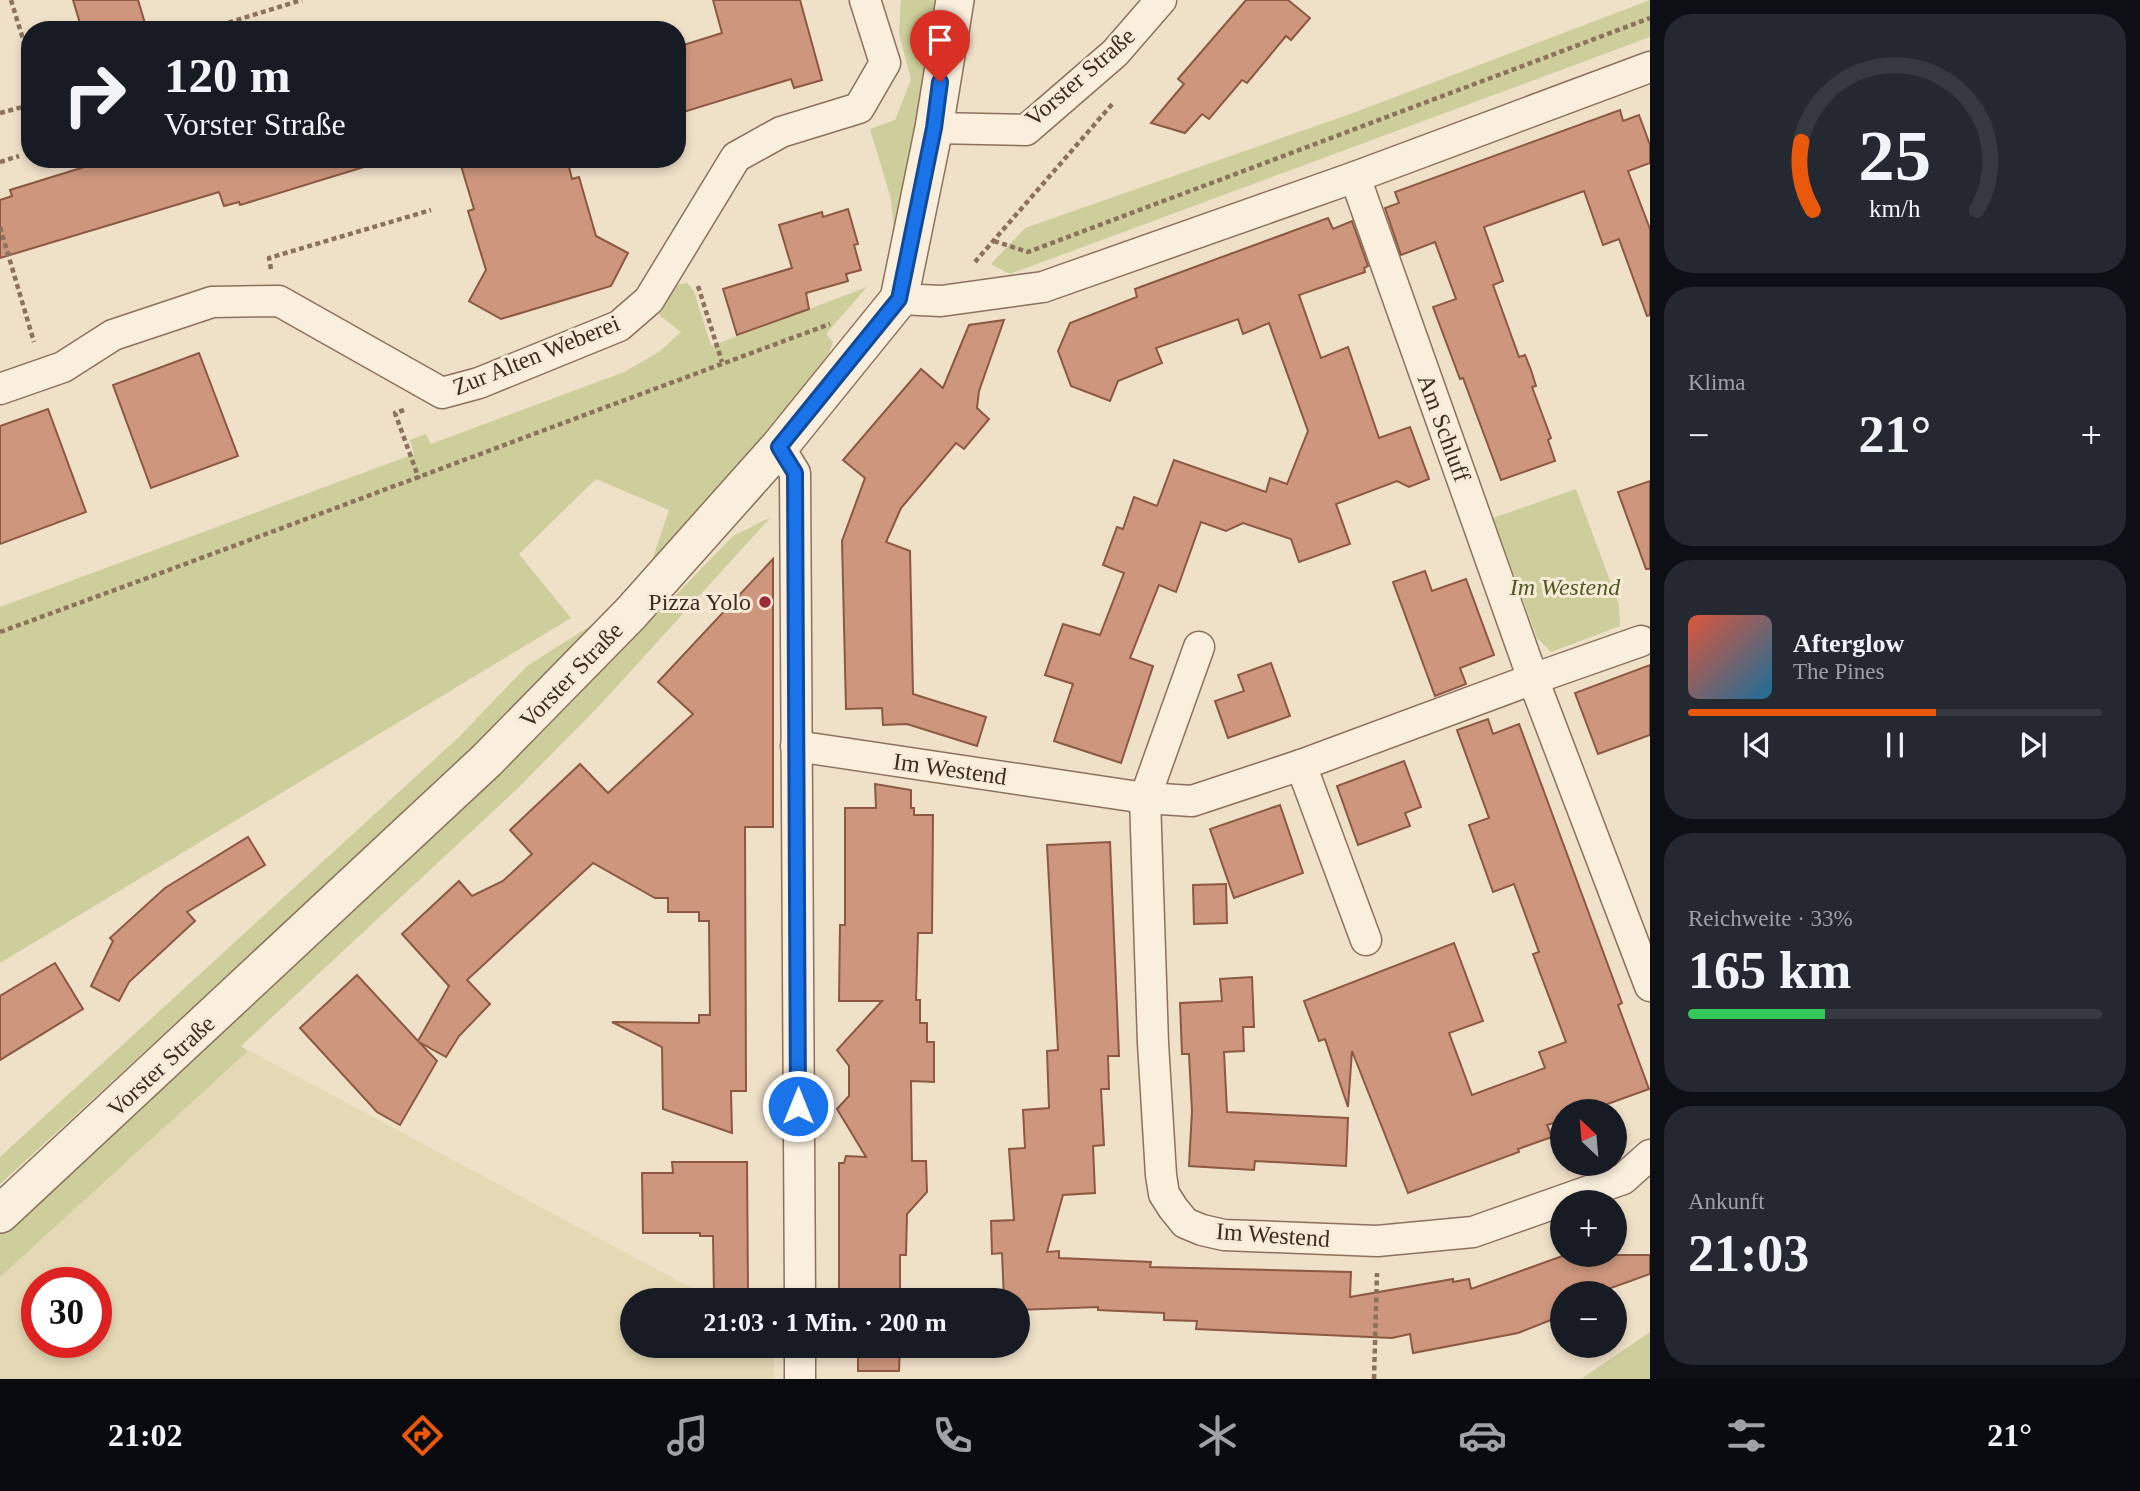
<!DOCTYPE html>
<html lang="de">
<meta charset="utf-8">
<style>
:root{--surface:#171b24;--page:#242831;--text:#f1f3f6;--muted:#9ea1a6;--line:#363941;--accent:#ea580c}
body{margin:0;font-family:"Times New Roman",serif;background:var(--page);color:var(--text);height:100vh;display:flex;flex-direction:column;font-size:26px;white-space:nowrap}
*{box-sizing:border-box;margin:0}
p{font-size:23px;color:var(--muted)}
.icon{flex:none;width:38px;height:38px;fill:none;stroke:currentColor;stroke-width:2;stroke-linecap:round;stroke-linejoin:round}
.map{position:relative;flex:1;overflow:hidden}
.panel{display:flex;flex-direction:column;gap:14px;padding:14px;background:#0d0f14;width:490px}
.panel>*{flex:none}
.guide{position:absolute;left:21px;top:21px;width:665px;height:147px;border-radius:28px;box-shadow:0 4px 10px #0003;background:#171b24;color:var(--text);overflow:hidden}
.needle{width:46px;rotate:334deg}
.controls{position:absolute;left:1550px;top:1099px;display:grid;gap:14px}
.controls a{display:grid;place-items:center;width:77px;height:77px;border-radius:50%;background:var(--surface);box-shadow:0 4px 10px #0003;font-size:35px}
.speed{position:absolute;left:21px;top:1267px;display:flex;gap:14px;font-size:35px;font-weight:700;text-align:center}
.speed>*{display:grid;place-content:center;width:91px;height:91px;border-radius:50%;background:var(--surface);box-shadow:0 4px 10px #0003;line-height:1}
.speed .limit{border:10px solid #d22;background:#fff;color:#111}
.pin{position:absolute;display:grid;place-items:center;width:60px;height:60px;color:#fff;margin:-72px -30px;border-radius:50% 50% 50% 0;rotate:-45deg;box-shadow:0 0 7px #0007}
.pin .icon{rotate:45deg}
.me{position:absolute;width:77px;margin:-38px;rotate:0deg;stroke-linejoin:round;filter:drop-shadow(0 0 5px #0008)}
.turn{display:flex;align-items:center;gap:24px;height:147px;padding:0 28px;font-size:32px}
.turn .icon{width:91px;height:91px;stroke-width:2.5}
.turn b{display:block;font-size:49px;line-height:60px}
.big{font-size:52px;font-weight:600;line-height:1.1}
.panel .widget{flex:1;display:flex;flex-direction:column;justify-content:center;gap:10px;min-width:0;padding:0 24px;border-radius:28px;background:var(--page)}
.panel .dial{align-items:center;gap:0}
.dial svg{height:182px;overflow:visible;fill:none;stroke:var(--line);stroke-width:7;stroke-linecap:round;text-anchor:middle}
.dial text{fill:var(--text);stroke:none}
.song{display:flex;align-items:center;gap:21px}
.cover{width:84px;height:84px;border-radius:10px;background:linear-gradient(135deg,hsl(10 70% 55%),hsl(200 70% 35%))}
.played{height:7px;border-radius:4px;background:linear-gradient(90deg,var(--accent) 60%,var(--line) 60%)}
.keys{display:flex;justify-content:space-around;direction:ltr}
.heat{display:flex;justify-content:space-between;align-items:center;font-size:38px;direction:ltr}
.charge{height:10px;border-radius:5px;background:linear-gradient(90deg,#34c759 33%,var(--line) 0)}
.trip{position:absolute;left:620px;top:1288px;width:410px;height:70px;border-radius:35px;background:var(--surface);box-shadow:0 4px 10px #0003;font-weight:600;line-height:70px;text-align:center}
.dock{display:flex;height:112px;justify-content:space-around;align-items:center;background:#090b0e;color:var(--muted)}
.dock .icon{width:49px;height:49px}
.dock .current{color:var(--accent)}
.dock b{font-size:32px;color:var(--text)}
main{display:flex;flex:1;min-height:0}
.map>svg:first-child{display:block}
.farmland{fill:#e5d9b5;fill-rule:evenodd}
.green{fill:#cdce9b}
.building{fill:#ce977d;stroke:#8c5842;stroke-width:2}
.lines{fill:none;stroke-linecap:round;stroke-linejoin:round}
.minor-casing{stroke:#8c715c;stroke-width:33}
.tertiary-casing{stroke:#8c715c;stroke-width:40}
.path{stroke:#8c715c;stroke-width:4.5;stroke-dasharray:5 3.5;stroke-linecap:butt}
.minor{stroke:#faeedc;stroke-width:30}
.tertiary{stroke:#faeedc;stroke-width:37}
.route-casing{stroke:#114b97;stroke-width:18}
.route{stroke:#1a73e8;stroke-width:12}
.poi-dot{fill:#9c2b37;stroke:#f7ebd8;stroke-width:2.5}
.labels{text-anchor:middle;stroke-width:6;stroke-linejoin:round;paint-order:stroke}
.street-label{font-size:24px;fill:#3c2b20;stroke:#f7ebd8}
.park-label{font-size:24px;font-style:italic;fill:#515926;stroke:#f7ebd8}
.poi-label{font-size:24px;fill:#3c2b20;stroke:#f7ebd8;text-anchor:end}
</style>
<main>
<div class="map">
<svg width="1650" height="1379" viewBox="0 0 1650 1379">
<rect width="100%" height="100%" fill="#efe0c8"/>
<path class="farmland" d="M248 1050 714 1300H632V1346H774V1379H0V1277ZM37 1283H96V1342H37Z"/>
<g class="green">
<path d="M901 0H939L922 142 894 231 891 199 870 129 895 120 911 80 899 33Z"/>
<path d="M1650 0V37L1010 274 991 264 1025 228 1353 113Z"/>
<path d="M687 283 694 291 711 346 867 287 826 334 833 342 819 379 648 572 669 510 596 479 519 554 571 618 0 963V607L414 454 410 440 426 434 431 444 624 372 659 352 681 332 659 315 677 285Z"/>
<path d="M1576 489 1619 605 1620 626 1551 652 1537 638 1493 518Z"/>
<path d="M771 517 599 706 518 788 241 1046 248 1051 0 1277V1232L540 735 733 536Z"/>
<path d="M595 623 473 751 0 1184V1157L459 737 527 666Z"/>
<path d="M1650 1332V1379H1581Z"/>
</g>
<g class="building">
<path d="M73 0H138L147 30H82Z"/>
<path d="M713 0H800L822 80 794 88 791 79 677 114V47L722 33Z"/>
<path d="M1246 0H1288L1310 18 1291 40 1286 36 1247 83 1242 80 1209 119 1202 114 1185 133 1151 123 1184 84 1178 79Z"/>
<path d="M1620 110 1623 121 1639 115 1650 145V163L1628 171 1650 229V315L1647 316 1619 239 1603 245 1584 191 1484 227 1503 281 1493 285 1519 357 1525 355 1531 370 1536 386 1532 387 1551 438 1548 440 1555 461 1501 480 1463 378 1460 379 1433 307 1456 299 1435 242 1401 255 1385 208 1399 203 1395 192Z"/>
<path d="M110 159H366L367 166 240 205 239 202 224 206 219 192 0 258V200L12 196 10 190Z"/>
<path d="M459 159H567L572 179 579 177 596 236 628 253 611 286 501 319 469 301 486 270 468 211 474 209Z"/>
<path d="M848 209 858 244 854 245 861 270 846 274 848 281 806 293 809 309 737 335 723 289 792 268 779 225 822 212 823 217Z"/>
<path d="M1328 218 1333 229 1352 221 1368 266 1364 268 1365 272 1299 295 1321 358 1348 347 1379 438 1410 427 1429 479 1409 487 1397 481 1336 504 1350 544 1299 562 1291 539 1243 523 1226 531 1201 522 1176 592 1159 585 1130 658 1153 666 1121 763 1054 741 1073 684 1045 675 1063 624 1100 635 1124 573 1103 565 1117 527 1123 529 1134 497 1157 506 1174 460 1266 492 1270 478 1287 484 1308 431 1269 323 1243 334 1238 319 1156 348 1162 363 1118 381 1110 401 1071 386 1058 351 1070 323 1137 297 1135 289Z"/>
<path d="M1004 320 979 391 977 408 989 419 964 449 956 443 901 508 886 542 910 551 913 694 986 717 977 746 907 724 883 725 882 708 846 709 842 541 865 478 843 460 921 369 943 388 969 325Z"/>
<path d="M199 353 238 456 151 488 113 385Z"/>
<path d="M48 409 86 512 0 544V426Z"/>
<path d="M1650 481V569H1646L1618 492Z"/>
<path d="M773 559V827H745L746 1091H731L732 1133 663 1109 662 1047 612 1022 699 1023V1015H710L709 921H699V912H668V898H655L593 863 467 980 490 1004 459 1036 446 1057 419 1042 437 1061 400 1125 377 1112 300 1028 357 975 418 1041 449 986 402 934 459 881 472 896 503 881 532 854 510 830 580 764 608 793 693 714 658 682Z"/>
<path d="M1425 571 1432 591 1466 579 1494 655 1460 668 1466 684 1435 696 1393 582Z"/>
<path d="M1271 663 1290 716 1228 738 1215 701 1244 691 1238 675Z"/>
<path d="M1650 665V735L1598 754 1575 693Z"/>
<path d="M1488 719 1493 734 1519 724 1622 1003 1618 1005 1649 1089 1588 1111H1563V1120L1547 1125 1552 1137 1518 1149 1519 1152 1408 1193 1352 1051 1348 1107 1325 1039 1319 1041 1304 1001 1454 943 1483 1021 1449 1033 1472 1095 1545 1068 1539 1052 1566 1042 1533 954 1539 952 1514 884 1493 892 1469 825 1489 818 1457 730Z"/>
<path d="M1404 761 1421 807 1405 813 1410 826 1358 845 1337 786Z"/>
<path d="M875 784 911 790V808H914V815H933L932 933H918L916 1000H920V1023H927V1042H934V1082L911 1081 912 1161H926L927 1192 907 1214 906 1255H900V1300H839V1163H844L846 1156 866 1157 837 1109 849 1096V1066L837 1050 882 1001H839L840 925H845V808H876Z"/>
<path d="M1280 805 1303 873 1234 898 1210 829Z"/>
<path d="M248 837 265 865 187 912 195 921 129 982 119 1001 91 986 113 941 110 938 165 888Z"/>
<path d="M1110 842 1119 1056H1108L1109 1089H1101L1104 1145 1093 1146 1095 1193 1063 1195 1047 1252 1059 1251V1258L1151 1262 1150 1267 1351 1272 1350 1297 1453 1279V1282L1469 1279 1471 1289 1565 1255H1650V1274L1597 1293H1563V1308L1553 1311 1556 1318 1518 1333 1413 1353 1410 1334 1392 1338 1196 1329 1197 1321 1164 1320V1313L1098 1310V1307L1017 1310V1300H1004L1002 1253 992 1254 991 1221 1014 1220 1009 1149 1025 1148 1023 1110 1049 1108 1047 1051 1058 1050 1047 845Z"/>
<path d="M1226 884 1227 923 1194 924 1193 885Z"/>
<path d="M55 963 83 1009 0 1060V996Z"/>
<path d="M1252 977 1254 1027H1243L1244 1051 1224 1052 1227 1112 1348 1118 1346 1166 1255 1161 1254 1170 1189 1166 1192 1111 1189 1054H1182L1180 1003 1222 1001 1220 979Z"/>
<path d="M672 1162H747L748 1293H714L713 1236H700V1233H643L642 1173H673Z"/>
<path d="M840 1346H900L899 1371H858V1350L840 1351Z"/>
</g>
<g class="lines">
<defs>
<g id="minor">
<path d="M934 128 1026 130 1115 53 1161 0"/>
<path d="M1355 177 1533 679 1641 641"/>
<path d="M899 299 941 301 1043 287 1355 177 1650 67"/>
<path d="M0 389 63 367 113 335 212 302 279 301 442 393 479 383 619 326 649 300 736 157 781 132 859 108 885 63 865 0"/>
<path d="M779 447 795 473 800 1300"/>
<path d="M1199 647 1145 798 1153 1043 1161 1175 1164 1194 1173 1208 1185 1223 1202 1230 1224 1235 1377 1241 1473 1232 1623 1179 1650 1155"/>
<path d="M796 746 1145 798 1192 801 1301 765 1533 679 1650 986"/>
<path d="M1301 765 1366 940"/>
<path d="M800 1346V1379"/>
</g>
<path id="tertiary" d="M0 1214 487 760 631 613 779 447 899 299 934 128 955 0"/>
</defs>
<use href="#minor" class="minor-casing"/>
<use href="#tertiary" class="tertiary-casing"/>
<g class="path">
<path d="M11 0 30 62"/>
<path d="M204 30 302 0"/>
<path d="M0 113 30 105"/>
<path d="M0 162 19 156"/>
<path d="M0 227 34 342"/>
<path d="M994 241 1028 252 1650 18"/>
<path d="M975 262 1114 102"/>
<path d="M271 269 269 258 431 210"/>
<path d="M698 286 722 362"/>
<path d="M404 410 395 413 419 479"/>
<path d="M0 632C277 531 553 426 830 324"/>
<path d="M1374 1379 1377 1273"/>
</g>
<use href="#minor" class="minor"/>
<use href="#tertiary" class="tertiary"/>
</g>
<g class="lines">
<defs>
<path id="route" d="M798 1106 795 473 779 447 899 299 934 128 940 82"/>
</defs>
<use href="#route" class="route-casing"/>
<use href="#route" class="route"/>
</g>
<circle class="poi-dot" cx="765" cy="602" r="7"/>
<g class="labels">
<g class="street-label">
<text transform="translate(1080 77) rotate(-41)" y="8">Vorster Straße</text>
<text transform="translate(536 355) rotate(-22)" y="8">Zur Alten Weberei</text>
<text transform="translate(1444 428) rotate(70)" y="8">Am Schluff</text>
<text transform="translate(571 675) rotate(-46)" y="8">Vorster Straße</text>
<text transform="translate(950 769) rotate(8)" y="8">Im Westend</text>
<text transform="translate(161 1066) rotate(-43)" y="8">Vorster Straße</text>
<text transform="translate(1273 1235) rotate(4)" y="8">Im Westend</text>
</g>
<g class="park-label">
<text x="1565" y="595">Im Westend</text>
</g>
<g class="poi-label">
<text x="751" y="610">Pizza Yolo</text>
</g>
</g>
</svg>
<div class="controls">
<a><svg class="needle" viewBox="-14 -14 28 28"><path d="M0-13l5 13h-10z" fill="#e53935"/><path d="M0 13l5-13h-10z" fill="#9ea1a6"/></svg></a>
<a>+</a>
<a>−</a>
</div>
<div class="speed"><div class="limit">30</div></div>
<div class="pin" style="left:940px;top:82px;background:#d93025"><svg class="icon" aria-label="arrive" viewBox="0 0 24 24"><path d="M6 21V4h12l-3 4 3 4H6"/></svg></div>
<svg class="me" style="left:798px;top:1106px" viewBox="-20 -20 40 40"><circle r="17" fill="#1a73e8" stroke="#fff" stroke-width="3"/><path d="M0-11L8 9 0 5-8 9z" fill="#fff"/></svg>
<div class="trip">21:03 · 1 Min. · 200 m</div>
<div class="guide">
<div class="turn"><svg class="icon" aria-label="right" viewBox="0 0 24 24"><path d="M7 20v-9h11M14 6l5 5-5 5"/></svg><div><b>120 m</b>Vorster Straße</div></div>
</div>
</div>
<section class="panel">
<div class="widget dial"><svg viewBox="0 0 100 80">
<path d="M14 69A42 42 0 1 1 86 69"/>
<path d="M14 69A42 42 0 0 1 9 39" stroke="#ea580c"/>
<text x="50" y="56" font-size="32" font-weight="700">25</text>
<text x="50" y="72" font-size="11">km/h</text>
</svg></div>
<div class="widget"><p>Klima</p>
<div class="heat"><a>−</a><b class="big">21°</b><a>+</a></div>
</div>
<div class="widget">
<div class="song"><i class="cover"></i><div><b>Afterglow</b><p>The Pines</p></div></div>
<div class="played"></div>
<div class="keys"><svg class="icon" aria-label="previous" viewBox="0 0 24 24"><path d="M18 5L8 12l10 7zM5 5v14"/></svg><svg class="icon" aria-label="pause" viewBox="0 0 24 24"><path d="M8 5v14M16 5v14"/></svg><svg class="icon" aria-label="next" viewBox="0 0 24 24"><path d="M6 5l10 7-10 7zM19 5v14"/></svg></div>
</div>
<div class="widget"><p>Reichweite · 33%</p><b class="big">165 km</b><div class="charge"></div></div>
<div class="widget"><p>Ankunft</p><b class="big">21:03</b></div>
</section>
</main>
<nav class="dock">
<b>21:02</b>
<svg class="icon current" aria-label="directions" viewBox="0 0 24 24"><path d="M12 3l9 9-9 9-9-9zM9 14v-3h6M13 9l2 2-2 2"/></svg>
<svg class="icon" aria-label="music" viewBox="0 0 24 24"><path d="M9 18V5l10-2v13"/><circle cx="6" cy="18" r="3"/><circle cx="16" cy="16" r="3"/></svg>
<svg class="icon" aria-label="phone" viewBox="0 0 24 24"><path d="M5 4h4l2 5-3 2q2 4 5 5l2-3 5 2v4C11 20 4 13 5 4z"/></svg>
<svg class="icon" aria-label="climate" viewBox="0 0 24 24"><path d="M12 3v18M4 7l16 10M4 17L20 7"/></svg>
<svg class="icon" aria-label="car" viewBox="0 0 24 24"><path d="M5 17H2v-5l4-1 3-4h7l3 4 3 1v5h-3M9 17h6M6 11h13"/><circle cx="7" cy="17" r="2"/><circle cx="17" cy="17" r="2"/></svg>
<svg class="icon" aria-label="filters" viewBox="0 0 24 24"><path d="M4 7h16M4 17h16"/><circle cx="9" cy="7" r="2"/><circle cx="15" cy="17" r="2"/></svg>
<b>21°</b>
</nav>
